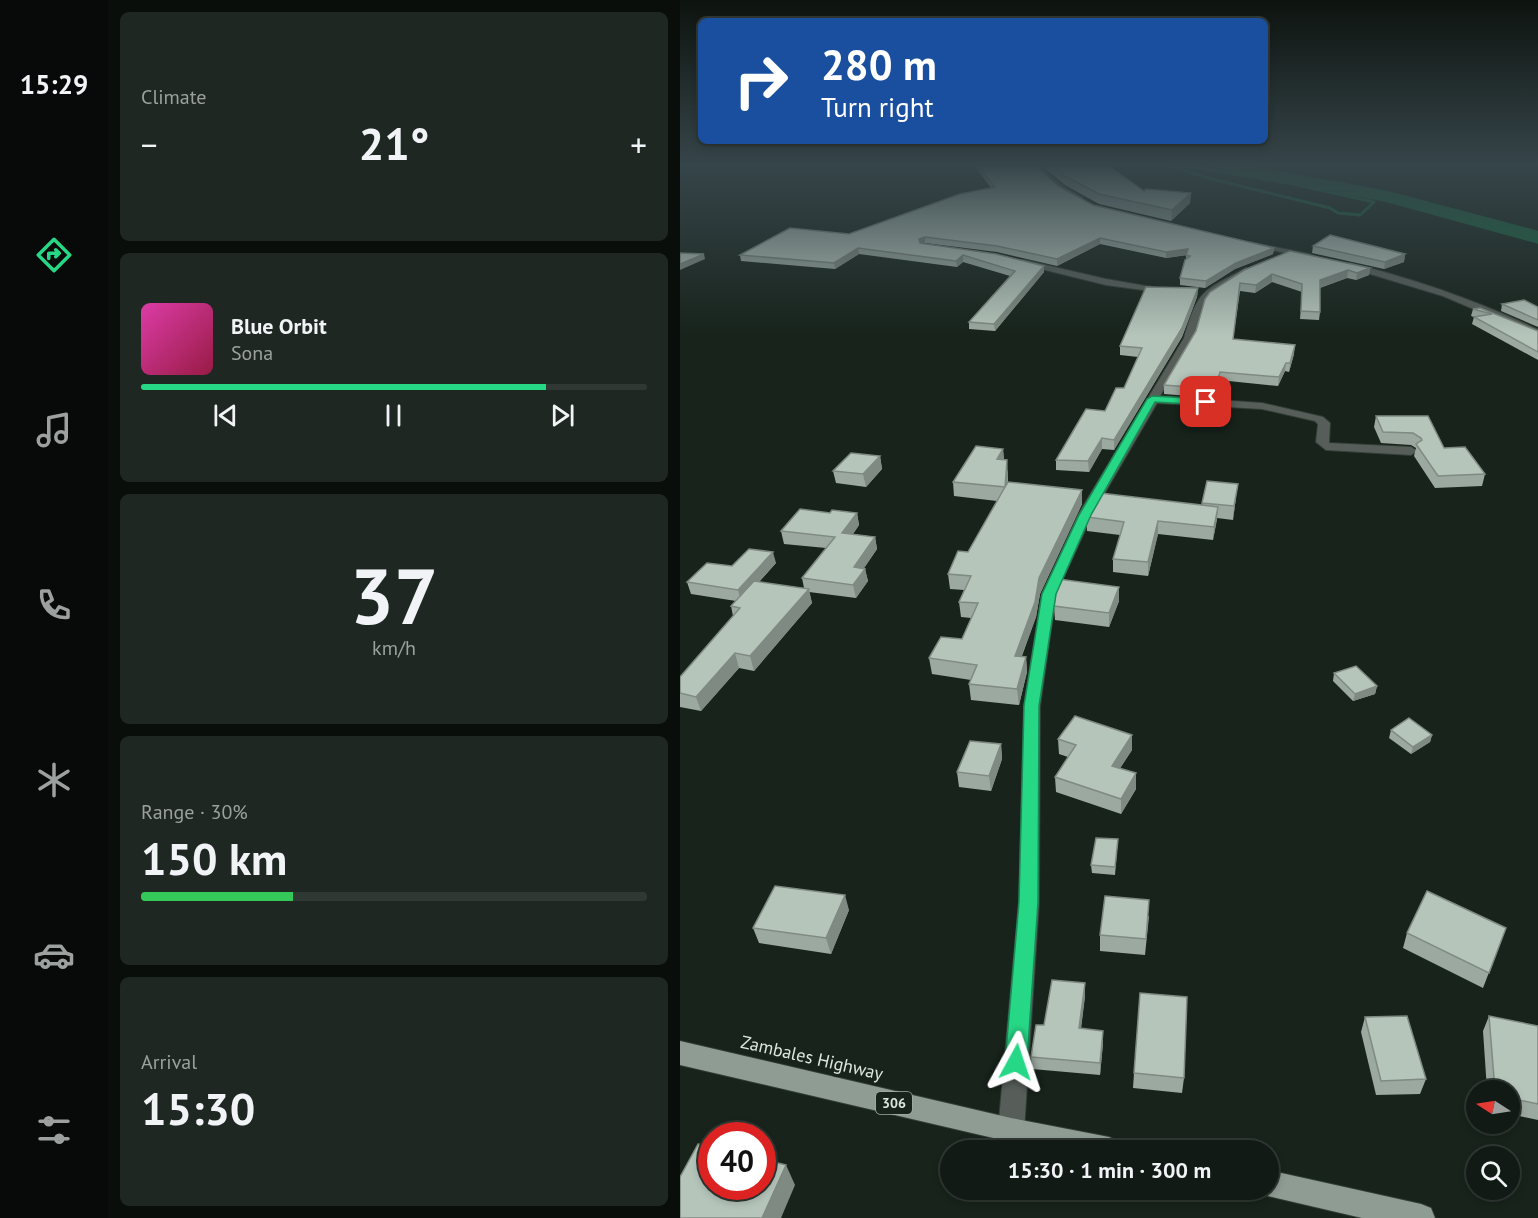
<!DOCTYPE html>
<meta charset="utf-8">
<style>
:root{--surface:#111a14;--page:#1e2722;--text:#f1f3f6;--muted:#9ca1a0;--line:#303834;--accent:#26d886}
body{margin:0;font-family:"PT Sans",sans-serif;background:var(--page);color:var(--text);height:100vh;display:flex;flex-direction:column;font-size:22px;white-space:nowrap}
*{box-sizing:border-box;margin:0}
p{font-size:20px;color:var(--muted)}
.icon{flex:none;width:33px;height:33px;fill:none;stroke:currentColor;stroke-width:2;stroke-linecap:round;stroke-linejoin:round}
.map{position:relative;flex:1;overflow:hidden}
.panel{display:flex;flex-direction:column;gap:12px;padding:12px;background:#090e0b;width:572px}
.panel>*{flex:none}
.hud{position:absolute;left:18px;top:18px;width:570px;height:126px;border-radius:9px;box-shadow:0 3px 9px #0003,0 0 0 2px var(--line);background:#1a4fa0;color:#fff;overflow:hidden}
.needle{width:39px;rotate:282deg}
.buttons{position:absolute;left:786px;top:1080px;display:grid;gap:12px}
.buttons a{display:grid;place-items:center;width:54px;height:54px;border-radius:50%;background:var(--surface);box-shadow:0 3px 9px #0003,0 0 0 2px var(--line);font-size:30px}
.speed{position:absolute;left:18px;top:1122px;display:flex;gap:12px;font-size:30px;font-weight:700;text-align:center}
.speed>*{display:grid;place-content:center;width:78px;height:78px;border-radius:50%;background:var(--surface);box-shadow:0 3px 9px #0003,0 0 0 2px var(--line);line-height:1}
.speed .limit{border:9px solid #d22;background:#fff;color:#111}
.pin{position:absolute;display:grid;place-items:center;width:51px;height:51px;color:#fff;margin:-26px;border-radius:12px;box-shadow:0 3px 9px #0006}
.me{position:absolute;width:66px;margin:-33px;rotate:5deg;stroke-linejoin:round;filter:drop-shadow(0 0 4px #0008)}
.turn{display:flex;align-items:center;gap:21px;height:126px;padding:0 24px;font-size:27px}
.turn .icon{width:78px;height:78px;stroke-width:2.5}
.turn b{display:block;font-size:42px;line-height:51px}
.big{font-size:45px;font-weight:700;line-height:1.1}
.panel .card{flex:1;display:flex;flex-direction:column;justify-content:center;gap:9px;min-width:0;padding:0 21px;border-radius:9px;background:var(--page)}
.panel .dial{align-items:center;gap:0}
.dial b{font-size:78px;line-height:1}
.song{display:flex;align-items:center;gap:18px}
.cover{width:72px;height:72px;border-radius:9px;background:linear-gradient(135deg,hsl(320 70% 55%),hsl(340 70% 35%))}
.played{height:6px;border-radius:3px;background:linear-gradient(90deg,var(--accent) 80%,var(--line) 80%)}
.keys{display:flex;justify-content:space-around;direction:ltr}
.heat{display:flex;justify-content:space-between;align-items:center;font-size:33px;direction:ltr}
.charge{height:9px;border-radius:4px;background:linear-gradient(90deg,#34c759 30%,var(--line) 0)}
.trip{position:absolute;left:260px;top:1140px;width:339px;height:60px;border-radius:30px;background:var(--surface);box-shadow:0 3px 9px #0003,0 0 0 2px var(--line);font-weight:700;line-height:60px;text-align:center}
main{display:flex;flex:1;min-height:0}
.menu{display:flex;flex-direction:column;width:108px;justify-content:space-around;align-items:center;background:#070a08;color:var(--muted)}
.menu .icon{width:42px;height:42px}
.menu .on{color:var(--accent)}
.menu b{font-size:27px;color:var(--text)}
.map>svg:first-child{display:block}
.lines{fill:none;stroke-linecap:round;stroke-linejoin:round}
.stream{stroke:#18673f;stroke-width:3}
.river{fill:#18673f;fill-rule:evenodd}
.minor-casing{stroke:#333e37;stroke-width:2}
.major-casing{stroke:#333e37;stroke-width:2}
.minor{fill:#575e59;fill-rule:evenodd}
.major{fill:#8f9c93;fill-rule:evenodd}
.wall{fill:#9ca9a0}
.shaded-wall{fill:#7f8a82}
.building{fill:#b5c5ba;stroke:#7f8a82;stroke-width:1.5}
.route{fill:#26d886;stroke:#198c57;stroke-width:1.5}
.labels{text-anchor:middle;stroke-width:6;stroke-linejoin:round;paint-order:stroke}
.shield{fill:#17231b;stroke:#a2aca5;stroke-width:1.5}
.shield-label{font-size:14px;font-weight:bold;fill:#dee6e0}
.near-street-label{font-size:18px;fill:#dee6e0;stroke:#17231b}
</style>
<main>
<nav class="menu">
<b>15:29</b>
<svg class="icon on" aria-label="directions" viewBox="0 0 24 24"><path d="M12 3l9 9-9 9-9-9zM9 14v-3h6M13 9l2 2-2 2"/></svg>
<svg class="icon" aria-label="music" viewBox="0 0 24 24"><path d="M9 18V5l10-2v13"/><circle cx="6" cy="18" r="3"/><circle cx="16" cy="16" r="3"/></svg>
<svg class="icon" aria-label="phone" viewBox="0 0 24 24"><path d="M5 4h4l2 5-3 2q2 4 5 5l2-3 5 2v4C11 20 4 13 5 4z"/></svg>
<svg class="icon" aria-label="climate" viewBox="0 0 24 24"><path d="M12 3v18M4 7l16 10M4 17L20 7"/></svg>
<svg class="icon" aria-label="car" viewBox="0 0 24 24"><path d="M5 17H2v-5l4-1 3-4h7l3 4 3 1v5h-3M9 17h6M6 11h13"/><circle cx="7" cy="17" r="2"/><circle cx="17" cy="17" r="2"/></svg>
<svg class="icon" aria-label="filters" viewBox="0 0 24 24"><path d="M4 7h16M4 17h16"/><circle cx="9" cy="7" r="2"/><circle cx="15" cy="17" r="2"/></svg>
</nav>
<section class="panel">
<div class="card"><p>Climate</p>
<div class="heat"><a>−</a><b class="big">21°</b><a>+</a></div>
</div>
<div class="card">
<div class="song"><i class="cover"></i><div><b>Blue Orbit</b><p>Sona</p></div></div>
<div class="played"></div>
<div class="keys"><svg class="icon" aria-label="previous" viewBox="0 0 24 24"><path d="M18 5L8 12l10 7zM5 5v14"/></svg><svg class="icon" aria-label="pause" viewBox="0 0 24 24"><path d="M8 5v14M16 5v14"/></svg><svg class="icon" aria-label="next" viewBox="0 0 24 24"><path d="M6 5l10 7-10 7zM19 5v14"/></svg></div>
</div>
<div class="card dial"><b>37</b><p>km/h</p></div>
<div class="card"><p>Range · 30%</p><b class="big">150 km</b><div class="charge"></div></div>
<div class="card"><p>Arrival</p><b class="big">15:30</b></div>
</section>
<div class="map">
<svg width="859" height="1218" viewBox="0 0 859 1218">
<rect width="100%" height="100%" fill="#17231b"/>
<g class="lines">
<path class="stream" d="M492 166 528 178 650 208 658 213 680 215 694 202 613 184 508 166"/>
<path class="river" d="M537 166H570L708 191 859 231V244L706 202 545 171Z"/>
<defs>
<g id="minor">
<path d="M353 166H359L384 187 403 198 398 199 380 189Z"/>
<path d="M570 242 629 254 633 256 629 258 573 246Z"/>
<path d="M344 260 426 279 489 290 485 293 426 285 341 264V260Z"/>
<path d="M670 263C735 279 798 301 859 330V337L763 296 667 267 666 265Z"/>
<path d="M566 268 573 270 530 295 522 306 514 338 480 396 582 403 643 417 650 423 649 443 731 447 737 451 731 455 646 450 636 442 638 424 635 421 582 409 477 403 412 515 376 594 360 706 359 902 344 1131 340 1140 331 1144 322 1140 318 1131 339 902 344 706 362 594 398 515 504 338C519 288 522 292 566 268Z"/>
</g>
<g id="major">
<path d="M0 1041 331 1118 429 1137 438 1141 442 1150H365L0 1065Z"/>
<path d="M588 1170 741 1204 751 1208 755 1218H682L588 1196 577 1190H588Z"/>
</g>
</defs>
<use href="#minor" class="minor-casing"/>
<use href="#major" class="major-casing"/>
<use href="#minor" class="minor"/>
<use href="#major" class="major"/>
</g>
<g class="wall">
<path d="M296 166 378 186 413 205 594 248 593 254 555 269 525 288 500 285V278L506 259V255L486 258 420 244 377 266 317 252 245 243 243 244 364 266V272L315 331 289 329V322L330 276 283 262 277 267 179 254 155 269 61 261 60 255 169 234 311 188 297 169Z"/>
<path d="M362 166H429L464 191 511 193 510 203 491 221 419 204 385 185Z"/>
<path d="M633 246 725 254 724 262 704 269 632 253Z"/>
<path d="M690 268 689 275 676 280 667 278 640 288V312L639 320 620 319 622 292 592 282 575 293 560 291 553 339 614 354 609 372 605 371 598 386 539 380 535 398 484 394V385L564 270Z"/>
<path d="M518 288 517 297 502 337 434 450 422 449 409 472 376 470V460L425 411 444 388 458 357 440 355V346Z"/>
<path d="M822 304 858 307V327L821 311Z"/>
<path d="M800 308 858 331V360L792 324 794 317H795L791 316 793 309Z"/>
<path d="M696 416 764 448 805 474 802 486 755 488 734 456 736 448 731 445 701 443 694 427Z"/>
<path d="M323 449 324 460 328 474V482L402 504 360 594 356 617 342 656 346 657 347 672 339 705 291 700 289 684 291 680 252 674 249 658 282 639 291 618 281 617 279 602 284 590 270 589 268 574 288 552 317 501 274 496 273 482Z"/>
<path d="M200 456 202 469 186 487 156 483 153 471Z"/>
<path d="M527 481 556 497 553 520 537 518 533 540 478 534 468 576 433 572V559L440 535 407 531V517L522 505Z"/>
<path d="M150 513H177L179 525 173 534 195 537 197 549 184 568 185 569 188 581 176 598 129 592 132 603 74 671 59 668 21 711 0 707V677L53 616 51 606 56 601 11 594 7 582 52 566 96 563 79 582 124 588 122 578 146 548 104 544 101 531Z"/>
<path d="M439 587V601L429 627 375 620 374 606Z"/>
<path d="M654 673 697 686 695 694 673 701 653 681Z"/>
<path d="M711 730 752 735 750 742 731 754 709 738Z"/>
<path d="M378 739 452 750 440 768 456 789 441 814 376 792 375 777 388 757 379 754Z"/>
<path d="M321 744 322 759 311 791 279 787 277 772Z"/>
<path d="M438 839 435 875 412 873 411 865Z"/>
<path d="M169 910 151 954 79 943 73 928Z"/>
<path d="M469 916 465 955 420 951V935Z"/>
<path d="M826 928 803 988 723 948 727 933Z"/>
<path d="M405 996 401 1029 423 1031V1043L420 1075 352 1069 351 1057 364 1025Z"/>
<path d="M809 1016 858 1026V1120L830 1114V1090H807L803 1031Z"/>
<path d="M685 1017 746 1079 740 1094 696 1095 681 1032Z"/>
<path d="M454 1073 504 1078 502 1093 453 1088Z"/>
</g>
<g class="shaded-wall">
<path d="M511 193 510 203 491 221 492 210Z"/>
<path d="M245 237V243L240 245 239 239Z"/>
<path d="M420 238V244L377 266V259Z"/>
<path d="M178 248 179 254 155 269 154 263Z"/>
<path d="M594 248 593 254 555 269 525 288 526 281 556 263Z"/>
<path d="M508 249V255L486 258V252Z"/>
<path d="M24 254 25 259 0 270V264Z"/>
<path d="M725 254 724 262 704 269 705 262Z"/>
<path d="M283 255V262L277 267 276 261Z"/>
<path d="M364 266V272L315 331 314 324Z"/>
<path d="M690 268 689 275 676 280 677 273Z"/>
<path d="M668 270 667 278 639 288 640 280Z"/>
<path d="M592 274V282L575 293 576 285Z"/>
<path d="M518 288 517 297 502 337 434 450V440Z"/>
<path d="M615 345 614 354 609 372 610 363Z"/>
<path d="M606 363 605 371 598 386 599 377Z"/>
<path d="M540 372 539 380 535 398V389Z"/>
<path d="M422 438V449L409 472 408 461Z"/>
<path d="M323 449 324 462 317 459Z"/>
<path d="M200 456 202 469 186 487 183 474Z"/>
<path d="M327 460 328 474 326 501 325 487Z"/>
<path d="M558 484 556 497 553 520 554 506Z"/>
<path d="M402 490V504L360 594 356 617 336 671 335 656 359 578Z"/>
<path d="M538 507 537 520 533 540 534 527Z"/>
<path d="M177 513 179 525 165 546 162 533Z"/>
<path d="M478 521V534L468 576V562Z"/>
<path d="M195 537 197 549 176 580 174 567Z"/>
<path d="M93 552 96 563 61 602 58 590Z"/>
<path d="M185 569 188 581 176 598 173 585Z"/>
<path d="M439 587V601L429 627V613Z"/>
<path d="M129 589 132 603 74 671 70 656Z"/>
<path d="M55 653 59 668 21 711 16 697Z"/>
<path d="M346 657 347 672 339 705 337 689Z"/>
<path d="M697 686 695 694 673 701 675 694Z"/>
<path d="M452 735V750L432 781V766Z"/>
<path d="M752 735 750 742 731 754 733 747Z"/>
<path d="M321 744 322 759 311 791 309 776Z"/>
<path d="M456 773V789L441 814V799Z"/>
<path d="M165 895 169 910 151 954 146 938Z"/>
<path d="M405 983V996L399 1041V1028Z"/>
<path d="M423 1031V1043L420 1075V1063Z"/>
<path d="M106 1165 115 1185 101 1218H82Z"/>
</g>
<g class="building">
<path d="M298 166H356L378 186 413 205 594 248 556 263 526 281 500 278 505 260 510 256 506 255 508 249 486 252 420 238 377 259 317 246 245 237 239 239 240 243 316 254 364 266 314 324 289 322 335 271 283 255 276 261 178 248 154 263 60 255 110 228 169 234 280 194 315 187Z"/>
<path d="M373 166H429L464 191 466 189 511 193 492 210 419 194 385 176Z"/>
<path d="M650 235 725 254 705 262 633 246Z"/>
<path d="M610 251 690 268 677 273 668 270 640 280V312L621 311 622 284 592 274 576 285 560 283 553 339 615 345 610 363H606L599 377 540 372 535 389 484 385 516 331 525 299 530 292 564 270Z"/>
<path d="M0 253 24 254 0 264Z"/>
<path d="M466 287 518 288 502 328 434 440 422 438 408 461 376 460 406 409 425 411 436 388H444L462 348 440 346Z"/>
<path d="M844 300 858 307V320L822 304Z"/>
<path d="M800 308 858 331V352L794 317 812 314 793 309Z"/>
<path d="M696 416H748L764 448 785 447 805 474 758 476 736 444 742 440 741 438 733 433 703 432Z"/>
<path d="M296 446 323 449 317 459 327 460 325 487 328 482 402 490 359 578 355 602 335 656 346 657 337 689 289 684 297 665 249 658 261 637 282 639 298 603 279 602 291 576 268 574 278 551 288 552 325 487 273 482Z"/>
<path d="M171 453 200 456 183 474 153 471Z"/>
<path d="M527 481 558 484 554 506 522 503Z"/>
<path d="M420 493 538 507 534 527 478 521 468 562 433 559 444 522 407 517Z"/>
<path d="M120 509 150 513 152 510 177 513 162 533 195 537 174 567 185 569 173 585 122 578 155 537 101 531Z"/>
<path d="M69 549 93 552 58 590 7 582 27 563 52 566Z"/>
<path d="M378 579 439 587 429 613 374 606Z"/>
<path d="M74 581 129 589 70 656 55 653 16 697 0 693V677L60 608 51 606Z"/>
<path d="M676 666 697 686 675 694 654 673Z"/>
<path d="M395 716 452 735 432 766 456 773 441 799 375 777 396 745 378 739Z"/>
<path d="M729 718 752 735 733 747 711 730Z"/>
<path d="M290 741 321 744 309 776 277 772Z"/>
<path d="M416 838 438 839 435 867 411 865Z"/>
<path d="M95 886 165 895 146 938 73 928Z"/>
<path d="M747 891 826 928 809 973 727 933Z"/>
<path d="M425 896 469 900 466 939 420 935Z"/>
<path d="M372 980 405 983 399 1028 423 1031 420 1063 351 1057 356 1025H364Z"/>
<path d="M460 993 507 997 504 1078 454 1073Z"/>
<path d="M727 1016 746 1079 701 1081 685 1017Z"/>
<path d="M809 1016 858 1026V1104L830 1098V1090H815Z"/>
<path d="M18 1144 32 1147V1186H82V1159L106 1165 82 1218H0V1177Z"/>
</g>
<linearGradient id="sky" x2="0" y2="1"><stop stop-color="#0d130f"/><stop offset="0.49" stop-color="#36454a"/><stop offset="1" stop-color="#36454a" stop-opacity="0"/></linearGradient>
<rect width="859" height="336" fill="url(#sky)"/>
<path class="route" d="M472 396 526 399 531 402 526 405 475 402 411 515 376 594 359 706 358 902 347 1062 344 1070 336 1073 328 1070 325 1062 339 902 344 706 362 594 399 515 467 399Z"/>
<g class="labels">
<rect class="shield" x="196" y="1092" width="36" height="22" rx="4.5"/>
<g class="shield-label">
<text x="214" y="1108">306</text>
</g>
<g class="near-street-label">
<text transform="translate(132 1058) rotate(13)" y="6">Zambales Highway</text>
</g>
</g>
</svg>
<div class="buttons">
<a><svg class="needle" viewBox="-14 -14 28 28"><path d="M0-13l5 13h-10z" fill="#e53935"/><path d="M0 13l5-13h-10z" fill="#9ca1a0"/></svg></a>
<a><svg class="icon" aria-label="search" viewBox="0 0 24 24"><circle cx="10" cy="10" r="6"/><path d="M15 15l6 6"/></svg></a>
</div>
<div class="speed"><div class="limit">40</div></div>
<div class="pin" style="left:526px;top:402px;background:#d93025"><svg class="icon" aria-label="arrive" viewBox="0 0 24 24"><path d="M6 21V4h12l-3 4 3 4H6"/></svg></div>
<svg class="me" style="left:336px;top:1062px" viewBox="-20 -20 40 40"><path d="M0-17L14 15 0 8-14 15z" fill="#26d886" stroke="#fff" stroke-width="4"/></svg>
<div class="trip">15:30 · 1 min · 300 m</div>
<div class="hud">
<div class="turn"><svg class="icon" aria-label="right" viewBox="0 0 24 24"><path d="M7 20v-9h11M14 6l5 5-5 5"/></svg><div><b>280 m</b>Turn right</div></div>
</div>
</div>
</main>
